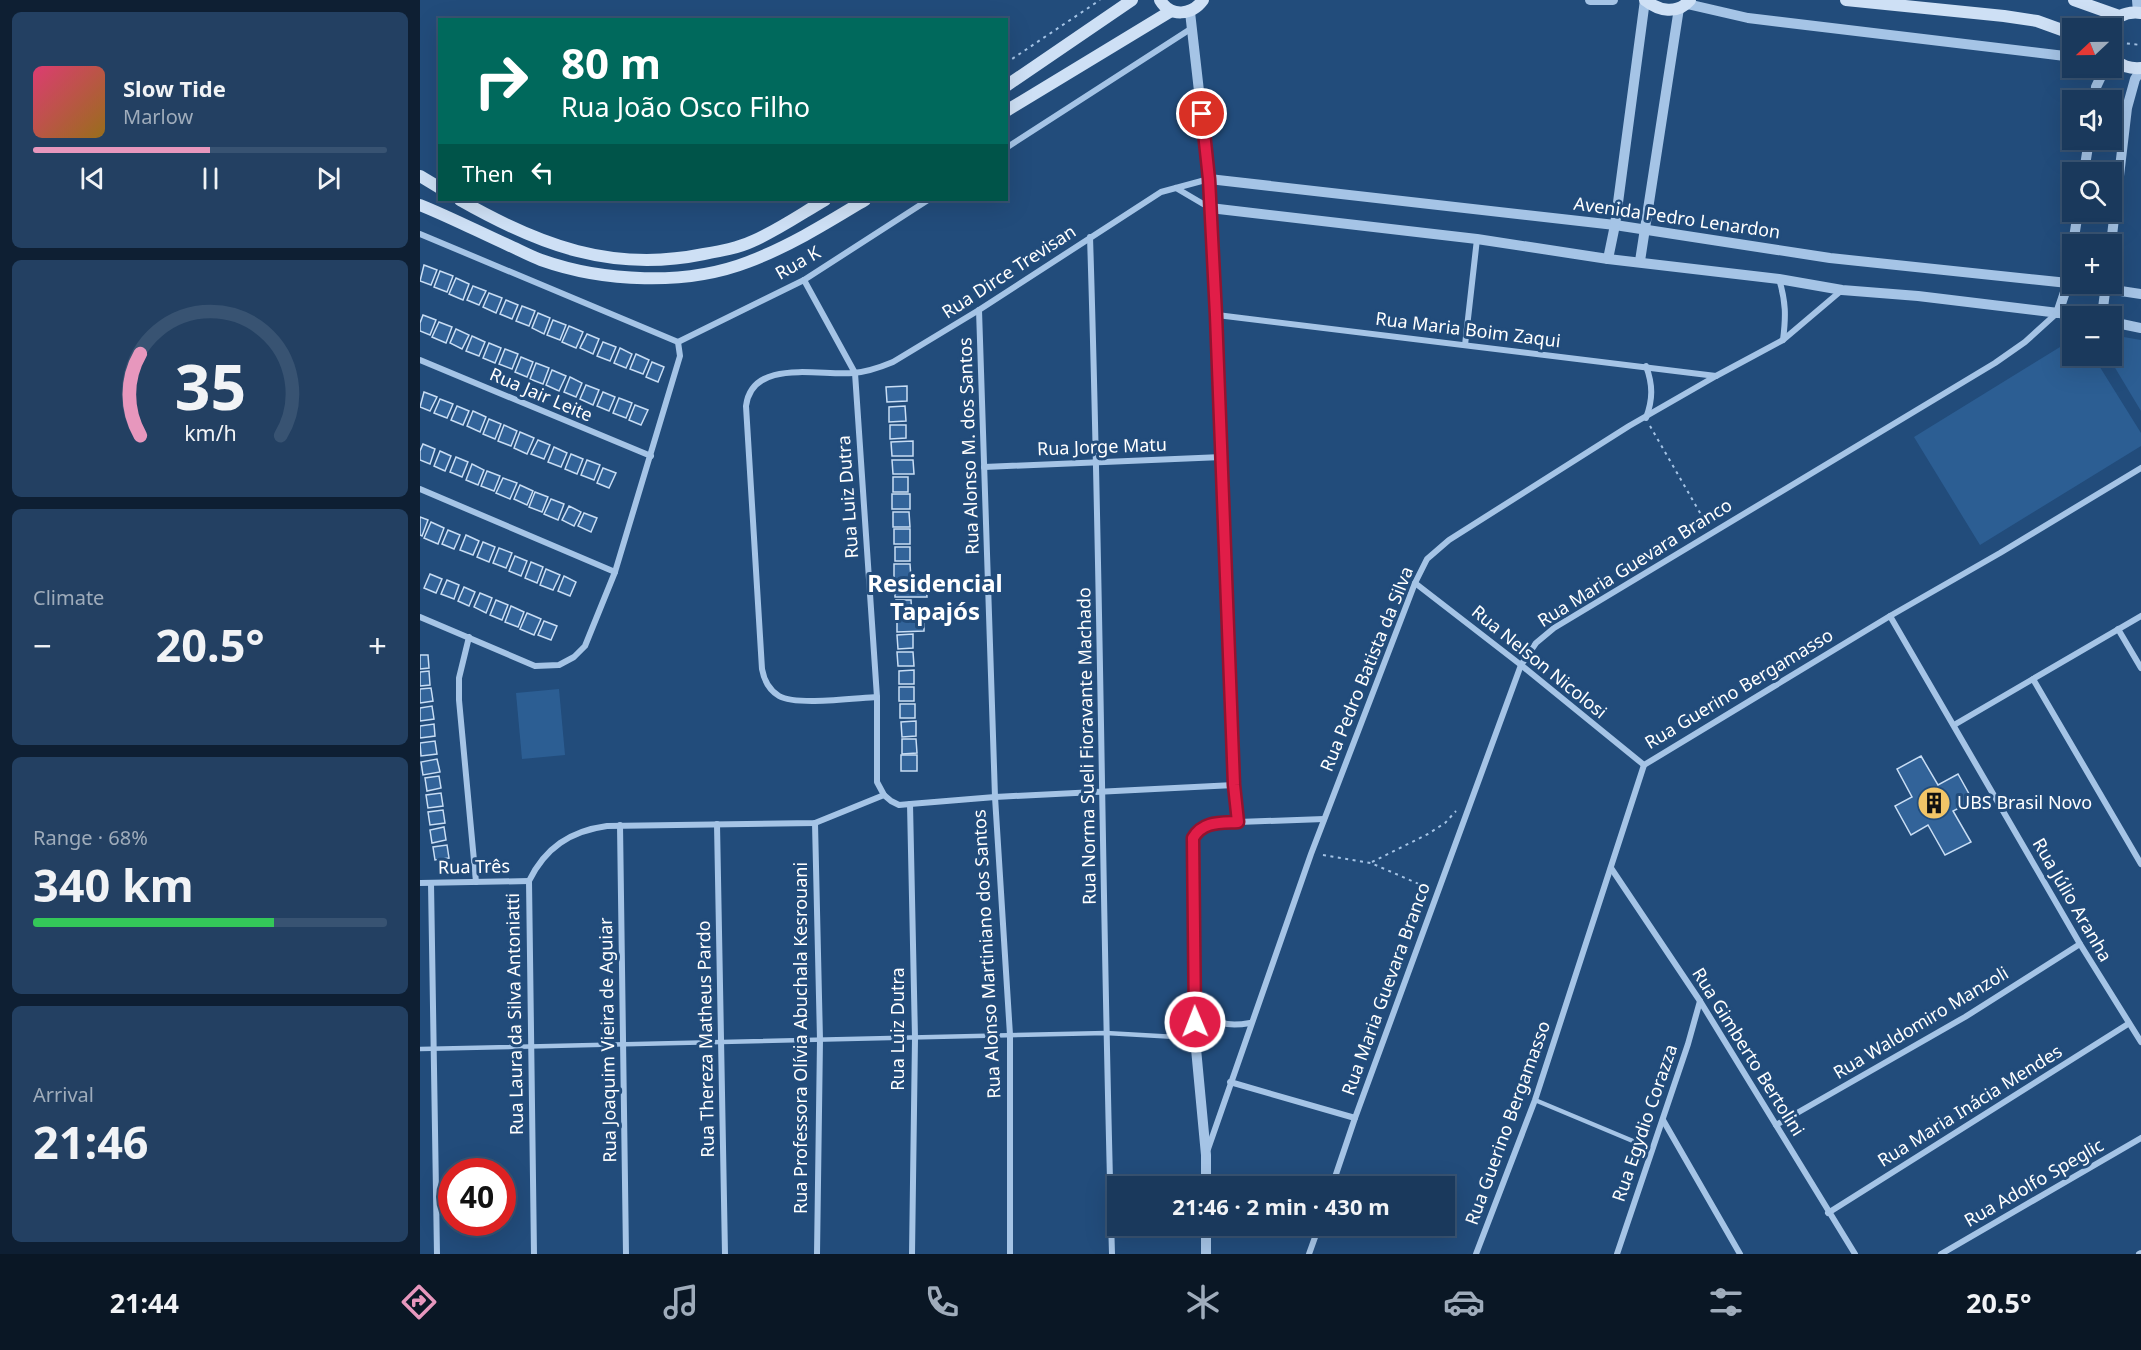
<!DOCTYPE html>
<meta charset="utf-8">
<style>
:root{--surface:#1a395c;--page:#234062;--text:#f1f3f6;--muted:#9facbb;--line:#385372;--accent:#e797bd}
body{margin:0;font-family:"Noto Sans",sans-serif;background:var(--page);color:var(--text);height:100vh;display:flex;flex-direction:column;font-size:22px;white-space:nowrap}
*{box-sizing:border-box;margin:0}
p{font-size:20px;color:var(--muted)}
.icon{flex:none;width:33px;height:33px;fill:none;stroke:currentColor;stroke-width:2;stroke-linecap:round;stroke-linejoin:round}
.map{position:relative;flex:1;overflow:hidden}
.details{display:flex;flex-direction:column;gap:12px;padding:12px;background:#0e1f33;width:420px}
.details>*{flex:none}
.guide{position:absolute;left:18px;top:18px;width:570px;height:183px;border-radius:0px;box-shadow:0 6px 24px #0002,0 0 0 2px var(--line);background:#00695c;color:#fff;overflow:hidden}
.needle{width:39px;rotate:248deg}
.controls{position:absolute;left:1642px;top:18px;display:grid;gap:12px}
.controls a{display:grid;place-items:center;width:60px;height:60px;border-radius:0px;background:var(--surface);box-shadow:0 6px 24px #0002,0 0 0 2px var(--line);font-size:30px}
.speed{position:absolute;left:18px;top:1158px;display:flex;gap:12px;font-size:30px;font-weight:700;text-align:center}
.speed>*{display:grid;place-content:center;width:78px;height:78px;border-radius:50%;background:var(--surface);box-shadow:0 6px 24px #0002,0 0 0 2px var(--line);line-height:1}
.speed .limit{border:9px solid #d22;background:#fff;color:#111}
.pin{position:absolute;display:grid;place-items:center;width:51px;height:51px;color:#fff;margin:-26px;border:3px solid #fff;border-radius:50%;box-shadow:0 2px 6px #0007}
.me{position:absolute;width:66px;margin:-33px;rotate:359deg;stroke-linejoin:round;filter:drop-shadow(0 0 4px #0008)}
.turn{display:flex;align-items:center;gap:21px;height:126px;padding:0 24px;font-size:27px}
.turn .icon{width:78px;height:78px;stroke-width:2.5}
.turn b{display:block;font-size:42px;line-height:51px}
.then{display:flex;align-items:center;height:57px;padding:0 24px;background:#0003;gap:12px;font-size:22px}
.big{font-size:45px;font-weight:700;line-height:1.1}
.details .card{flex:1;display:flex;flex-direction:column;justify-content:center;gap:9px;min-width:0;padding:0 21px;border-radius:9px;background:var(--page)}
.details .dial{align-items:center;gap:0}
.dial svg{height:156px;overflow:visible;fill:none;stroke:var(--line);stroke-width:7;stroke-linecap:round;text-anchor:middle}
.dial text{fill:var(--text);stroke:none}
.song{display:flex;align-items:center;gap:18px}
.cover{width:72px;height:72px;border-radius:9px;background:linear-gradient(135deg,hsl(340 70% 55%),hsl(40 70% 35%))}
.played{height:6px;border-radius:3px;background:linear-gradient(90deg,var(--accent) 50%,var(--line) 50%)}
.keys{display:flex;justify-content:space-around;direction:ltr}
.heat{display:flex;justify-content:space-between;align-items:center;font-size:33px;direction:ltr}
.charge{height:9px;border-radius:4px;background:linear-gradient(90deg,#34c759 68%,var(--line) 0)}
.trip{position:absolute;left:687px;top:1176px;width:348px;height:60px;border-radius:0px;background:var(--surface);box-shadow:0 6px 24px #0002,0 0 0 2px var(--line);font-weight:700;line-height:60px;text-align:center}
.menu{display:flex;height:96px;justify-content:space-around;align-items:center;background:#0a1725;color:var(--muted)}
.menu .icon{width:42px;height:42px}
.menu .current{color:var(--accent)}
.menu b{font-size:27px;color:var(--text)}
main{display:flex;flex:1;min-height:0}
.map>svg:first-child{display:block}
.green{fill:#2c5e93}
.building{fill:#326399;stroke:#c8ddf4;stroke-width:1.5}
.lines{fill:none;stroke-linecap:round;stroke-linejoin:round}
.path{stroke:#a5c4e6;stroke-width:2;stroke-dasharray:3 4.5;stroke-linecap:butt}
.service{stroke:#a5c4e6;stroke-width:4.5}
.minor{stroke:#a5c4e6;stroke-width:6}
.tertiary{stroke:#a5c4e6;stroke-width:10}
.secondary{stroke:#cee0f5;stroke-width:12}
.route-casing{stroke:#92132f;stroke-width:15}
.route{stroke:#e11d48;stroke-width:10}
.labels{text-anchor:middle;stroke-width:6;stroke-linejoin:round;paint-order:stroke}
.street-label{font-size:18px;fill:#fff;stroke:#224c7b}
.poi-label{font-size:18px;fill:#fff;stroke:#224c7b;text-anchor:start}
.district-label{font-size:24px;font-weight:bold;fill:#fff;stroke:#224c7b}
</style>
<main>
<section class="details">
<div class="card">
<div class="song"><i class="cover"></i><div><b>Slow Tide</b><p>Marlow</p></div></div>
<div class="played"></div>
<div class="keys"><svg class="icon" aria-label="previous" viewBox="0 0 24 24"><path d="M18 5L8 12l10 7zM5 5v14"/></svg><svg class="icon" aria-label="pause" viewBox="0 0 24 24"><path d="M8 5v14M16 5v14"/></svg><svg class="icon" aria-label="next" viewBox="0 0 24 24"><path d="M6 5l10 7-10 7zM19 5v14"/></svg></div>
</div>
<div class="card dial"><svg viewBox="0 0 100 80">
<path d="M14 69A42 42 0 1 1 86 69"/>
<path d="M14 69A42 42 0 0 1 14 27" stroke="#e797bd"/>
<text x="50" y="56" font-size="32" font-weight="700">35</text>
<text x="50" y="72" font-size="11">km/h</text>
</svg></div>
<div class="card"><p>Climate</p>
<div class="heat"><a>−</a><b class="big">20.5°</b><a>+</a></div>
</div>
<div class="card"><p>Range · 68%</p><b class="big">340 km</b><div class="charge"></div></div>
<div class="card"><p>Arrival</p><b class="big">21:46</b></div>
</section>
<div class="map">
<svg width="1721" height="1254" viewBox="0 0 1721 1254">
<rect width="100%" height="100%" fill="#224c7b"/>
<g class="green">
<path d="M1692 335 1721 340V411L1688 356H1692Z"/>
<path d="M1653 339V356H1673L1721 433V446L1560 545 1494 437Z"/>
<path d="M139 689 145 755 102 759 96 693Z"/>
</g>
<g class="building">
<path d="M4 265 17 270 11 285 0 281Z"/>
<path d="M20 271 33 276 27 292 14 287Z"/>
<path d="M36 278 49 284 43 300 29 294Z"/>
<path d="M53 286 66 291 59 305 47 300Z"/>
<path d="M69 293 82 298 76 313 63 307Z"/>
<path d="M86 300 98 305 92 319 80 314Z"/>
<path d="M102 306 115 311 109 326 96 321Z"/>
<path d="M118 313 130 318 124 334 112 328Z"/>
<path d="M3 315 16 320 10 335 0 331V323Z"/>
<path d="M133 320 146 325 140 340 127 335Z"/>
<path d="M19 322 32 327 26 343 12 337Z"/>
<path d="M149 326 163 332 156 348 142 342Z"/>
<path d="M36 329 49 335 42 349 30 343Z"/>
<path d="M167 334 179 339 173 354 160 348Z"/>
<path d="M52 336 65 342 59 356 46 351Z"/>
<path d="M183 342 196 347 190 361 177 356Z"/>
<path d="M69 343 81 348 75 363 63 358Z"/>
<path d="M200 348 212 354 206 368 194 363Z"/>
<path d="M85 349 98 354 92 369 79 364Z"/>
<path d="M216 354 229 360 223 374 210 369Z"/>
<path d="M101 357 113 362 107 377 95 372Z"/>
<path d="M232 362 244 367 238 382 226 377Z"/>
<path d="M116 363 129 368 123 384 110 379Z"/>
<path d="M132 370 146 376 139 391 126 385Z"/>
<path d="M150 377 162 383 156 397 144 392Z"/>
<path d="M166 385 179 390 173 405 160 399Z"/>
<path d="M487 386V401L467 402 466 387Z"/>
<path d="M4 392 17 397 10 411 0 407Z"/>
<path d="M183 392 195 397 189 411 177 406Z"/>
<path d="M199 398 212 403 206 418 193 413Z"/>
<path d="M20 399 33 404 27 418 14 413Z"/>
<path d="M215 405 228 410 221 425 209 420Z"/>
<path d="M37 406 49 411 43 425 31 420Z"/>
<path d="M485 406 486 421 469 422V407Z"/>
<path d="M53 411 66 417 60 432 47 426Z"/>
<path d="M69 419 81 424 75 439 63 434Z"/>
<path d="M84 425 97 431 91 446 78 441Z"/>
<path d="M470 425H486V438L470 439Z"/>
<path d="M100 432 114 438 107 454 94 448Z"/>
<path d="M118 440 130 445 124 459 111 454Z"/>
<path d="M493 441V456H472L471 442Z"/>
<path d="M3 444 15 449 10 464 0 460V451Z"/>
<path d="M134 447 147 453 141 467 128 462Z"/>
<path d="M20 451 31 456 25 471 14 466Z"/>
<path d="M151 454 163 459 157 474 145 469Z"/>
<path d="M36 457 48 462 42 477 30 472Z"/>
<path d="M167 460 180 465 174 480 161 475Z"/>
<path d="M472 460H493L494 474H473Z"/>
<path d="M52 464 64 470 58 485 46 480Z"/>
<path d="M183 468 196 473 189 488 177 483Z"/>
<path d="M67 471 80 476 74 491 61 486Z"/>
<rect x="473" y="477" width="15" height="15"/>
<path d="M83 478 97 483 90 499 76 493Z"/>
<path d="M100 485 113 491 107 505 94 499Z"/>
<path d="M115 492 128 497 122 512 109 507Z"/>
<rect x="472" y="494" width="18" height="15"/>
<path d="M131 499 144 504 138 520 124 514Z"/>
<path d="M149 506 161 512 154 526 142 520Z"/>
<path d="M473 512H489L490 527H473Z"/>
<path d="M164 513 177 518 171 532 158 526Z"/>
<path d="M0 517 8 520 2 536 0 535Z"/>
<path d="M11 522 24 528 18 544 4 538Z"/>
<rect x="474" y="529" width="16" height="15"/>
<path d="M28 530 40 535 34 549 22 544Z"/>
<path d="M46 535 59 541 53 555 40 550Z"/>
<path d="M63 542 75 547 69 562 57 557Z"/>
<rect x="475" y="547" width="15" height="14"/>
<path d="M79 548 92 553 86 568 73 563Z"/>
<path d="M95 556 107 561 101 576 89 571Z"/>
<path d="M111 562 123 567 117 583 105 578Z"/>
<path d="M474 564H490L491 579 474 580Z"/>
<path d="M126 569 140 575 133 590 120 585Z"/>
<path d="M10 574 22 579 16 593 4 588Z"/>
<path d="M144 576 156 582 150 596 138 591Z"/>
<path d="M27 580 39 585 34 599 21 594Z"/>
<path d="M475 582H506L507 597H475Z"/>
<path d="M44 587 55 592 49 606 38 601Z"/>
<path d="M60 593 72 598 66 613 54 607Z"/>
<path d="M76 600 88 605 82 620 70 615Z"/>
<path d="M476 600H491L492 614 477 615Z"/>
<path d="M91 606 104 612 98 627 85 622Z"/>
<path d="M107 613 121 619 114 635 100 629Z"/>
<path d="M504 617V631L477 632V618Z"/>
<path d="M124 621 137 626 131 640 118 635Z"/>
<path d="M493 634V648L478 649 477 635Z"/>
<path d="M477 652H493L494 666H478Z"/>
<path d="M0 655H8L9 668 0 669Z"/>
<path d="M494 670V684H479V671Z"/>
<path d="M9 671 10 685 0 686V672Z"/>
<rect x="479" y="687" width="15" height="14"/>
<path d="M11 688 13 701 0 703V689Z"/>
<rect x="480" y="704" width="15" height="14"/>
<path d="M12 706 14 719 0 721V708Z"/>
<path d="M496 721V736L482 737 481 722Z"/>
<path d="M14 724 15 736 0 738V726Z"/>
<path d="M482 739H496L497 753 482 754Z"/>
<path d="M15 741 17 754 1 756 0 743Z"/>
<rect x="481" y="755" width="16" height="16"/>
<path d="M1501 756 1518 785 1538 774 1553 801 1533 811 1551 842 1525 855 1508 825 1491 835 1475 806 1492 797 1477 769Z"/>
<path d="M17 759 20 772 3 775 1 762Z"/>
<path d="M19 776 21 788 7 791 5 778Z"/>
<path d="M21 793 23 806 8 808 6 795Z"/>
<path d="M23 810 25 823 10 825 8 812Z"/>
<path d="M24 827 26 840 12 843 10 830Z"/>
<path d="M27 845 29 858 15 860 13 847Z"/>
</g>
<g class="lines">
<g class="path">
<path d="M1692 42 1721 45"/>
<path d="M586 63 680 0"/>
<path d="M1230 426 1287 525"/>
<path d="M903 855 951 863 1008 888"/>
<path d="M952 862 1008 834 1025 823 1036 811"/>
</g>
<g class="service">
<path d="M0 1049 686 1033 774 1038"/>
<path d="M1115 1100 1232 1149"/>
</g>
<g class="minor">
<path d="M586 148 772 28"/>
<path d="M756 188 790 208"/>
<path d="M0 234 258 342"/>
<path d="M670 237C681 576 682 915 692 1254"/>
<path d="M1359 279C1366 302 1366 316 1363 340"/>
<path d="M384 280 435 373 457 697V782L464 795 471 801 479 805 490 804 575 797 814 785"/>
<path d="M559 310 575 797 590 1035V1254"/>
<path d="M797 315 1296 376"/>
<path d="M258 342 384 280 508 200"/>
<path d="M1045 345 1057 239"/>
<path d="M0 360 231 456"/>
<path d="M1226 418C1233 399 1233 385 1226 366"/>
<path d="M564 467 802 457"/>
<path d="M0 489 195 572"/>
<path d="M995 583 1101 665 1224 765"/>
<path d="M1470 616 1660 944 1721 1042"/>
<path d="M0 617 115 666 139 665 154 657 165 646 195 572 260 356 258 342"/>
<path d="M1698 629 1721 668"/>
<path d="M49 637 39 678V700L56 882"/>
<path d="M1613 679 1721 864"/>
<path d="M457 697C436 698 376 706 359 696 349 690 344 680 342 669L326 406C332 358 399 376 433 373 447 372 461 367 473 362L559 310 741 192 789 179"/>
<path d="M1534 725 1721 616"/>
<path d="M490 804 495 1038 492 1254"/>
<path d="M818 822 904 819"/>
<path d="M395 823 400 1040 397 1254"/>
<path d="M297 824 305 1254"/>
<path d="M200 825 206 1254"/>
<path d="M1191 868 1280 1001 1435 1254"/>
<path d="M0 883 109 881"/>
<path d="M11 883 17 1254"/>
<path d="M774 1006C796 1022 803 1028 830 1023"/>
<path d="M810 1082 935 1118"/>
<path d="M1243 1120 1320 1254"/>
<path d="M1356 1125 1545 1017 1660 944"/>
<path d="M788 1149 891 854 995 583 1007 559 1029 540 1209 426 1296 376 1363 340 1422 290"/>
<path d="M912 1186 935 1118 1101 665 1116 643 1134 628 1575 363 1605 342 1637 313"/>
<path d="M1408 1213 1708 1024"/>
<path d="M114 1254 109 881C125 848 150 831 187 826L395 823 464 795"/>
<path d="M889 1254 899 1226"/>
<path d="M1056 1254 1115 1100 1224 765 1470 616 1580 553 1721 468"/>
<path d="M1197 1254 1268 1044 1280 1001"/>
<path d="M1521 1254 1721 1138"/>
<path d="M1719 1254 1721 1253"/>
</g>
<g class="tertiary">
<path d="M1170 0H1193"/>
<path d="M1717 0 1718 12"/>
<path d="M1267 4 1328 18 1653 57"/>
<path d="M770 12 789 179 797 315 814 785 818 822C800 823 783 821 773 839L775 1038 786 1155V1186"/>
<path d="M1675 100 1676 87 1685 68"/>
<path d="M1664 172 1669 140"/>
<path d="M789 179 1195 225 1410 258 1648 283 1721 294"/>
<path d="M790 208 1057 239 1188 259 1359 279 1422 290 1498 296 1663 316"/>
<path d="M1653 244 1658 212"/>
<path d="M1691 244 1707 108 1715 79 1721 70"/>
<path d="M1188 259 1195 225 1225 0"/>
<path d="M1220 261 1259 8"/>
<path d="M1638 313 1648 283 1653 248"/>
<path d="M1682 316 1686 284"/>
<path d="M1692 322 1721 328"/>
<path d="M786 1226V1254"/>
</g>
<g class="secondary">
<path d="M740 0C751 18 772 15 783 0"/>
<path d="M1225 0C1239 11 1257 15 1270 0"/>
<path d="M1426 0 1584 16 1617 21 1653 34"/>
<path d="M1654 0 1699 16"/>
<path d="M1689 28C1696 16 1707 11 1721 13"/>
<path d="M1692 58C1702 66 1709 69 1721 68"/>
<path d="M586 86 712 0"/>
<path d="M586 111 751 11"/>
<path d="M0 176 20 188"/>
<path d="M40 200C119 245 192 273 284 254 301 251 318 248 333 241 358 230 381 214 405 200"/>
<path d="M0 205C30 217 59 232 88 245 99 250 110 256 121 260 183 282 266 286 328 262 370 246 407 223 445 200"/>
</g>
</g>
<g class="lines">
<defs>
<path id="route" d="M775 1022 773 838C783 821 800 823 818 822L814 785 796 315 789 179 782 114"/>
</defs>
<use href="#route" class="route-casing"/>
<use href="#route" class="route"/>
</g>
<defs>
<symbol id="building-disc" viewBox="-11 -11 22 22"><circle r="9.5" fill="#f2c567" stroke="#224c7b"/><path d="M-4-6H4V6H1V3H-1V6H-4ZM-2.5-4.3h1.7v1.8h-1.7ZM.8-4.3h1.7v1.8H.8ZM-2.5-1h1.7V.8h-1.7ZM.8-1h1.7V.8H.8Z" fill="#111"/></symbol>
</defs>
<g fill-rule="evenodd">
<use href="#building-disc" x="1495" y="784" width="38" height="38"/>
</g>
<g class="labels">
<g class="street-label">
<text transform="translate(1257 218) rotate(8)" y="6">Avenida Pedro Lenardon</text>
<text transform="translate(378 263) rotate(-30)" y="6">Rua K</text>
<text transform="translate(589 272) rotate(-33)" y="6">Rua Dirce Trevisan</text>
<text transform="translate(1048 330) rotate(7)" y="6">Rua Maria Boim Zaqui</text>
<text transform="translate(121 395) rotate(23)" y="6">Rua Jair Leite</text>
<text transform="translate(549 446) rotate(-92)" y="6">Rua Alonso M. dos Santos</text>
<text transform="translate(682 447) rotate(-2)" y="6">Rua Jorge Matu</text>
<text transform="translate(428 497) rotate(-94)" y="6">Rua Luiz Dutra</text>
<text transform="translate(1215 563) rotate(-32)" y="6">Rua Maria Guevara Branco</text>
<text transform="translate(1119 662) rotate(39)" y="6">Rua Nelson Nicolosi</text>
<text transform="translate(947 669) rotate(-68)" y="6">Rua Pedro Batista da Silva</text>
<text transform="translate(1319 689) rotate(-31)" y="6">Rua Guerino Bergamasso</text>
<text transform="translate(667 746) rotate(-91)" y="6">Rua Norma Sueli Fioravante Machado</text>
<text transform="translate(54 867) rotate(-1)" y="6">Rua Três</text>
<text transform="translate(1652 900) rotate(60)" y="6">Rua Júlio Aranha</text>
<text transform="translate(567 954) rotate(-93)" y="6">Rua Alonso Martiniano dos Santos</text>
<text transform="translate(966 989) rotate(-70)" y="6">Rua Maria Guevara Branco</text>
<text transform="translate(95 1014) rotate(-91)" y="6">Rua Laura da Silva Antoniatti</text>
<text transform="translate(1501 1023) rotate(-31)" y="6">Rua Waldomiro Manzoli</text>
<text transform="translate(478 1029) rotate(-90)" y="6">Rua Luiz Dutra</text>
<text transform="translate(381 1038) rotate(-90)" y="6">Rua Professora Olívia Abuchala Kesrouani</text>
<text transform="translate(286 1039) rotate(-91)" y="6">Rua Thereza Matheus Pardo</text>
<text transform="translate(188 1040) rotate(-91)" y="6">Rua Joaquim Vieira de Aguiar</text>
<text transform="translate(1328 1052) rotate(58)" y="6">Rua Gimberto Bertolini</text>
<text transform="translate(1550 1106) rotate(-32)" y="6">Rua Maria Inácia Mendes</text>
<text transform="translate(1088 1123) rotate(-70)" y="6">Rua Guerino Bergamasso</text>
<text transform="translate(1225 1123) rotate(-71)" y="6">Rua Egydio Corazza</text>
<text transform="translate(1614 1183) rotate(-30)" y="6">Rua Adolfo Speglic</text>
</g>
<g class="poi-label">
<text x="1537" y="809">UBS Brasil Novo</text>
</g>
<g class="district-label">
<text x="515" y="592">Residencial<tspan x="515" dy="28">Tapajós</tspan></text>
</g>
</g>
</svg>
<div class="controls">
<a><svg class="needle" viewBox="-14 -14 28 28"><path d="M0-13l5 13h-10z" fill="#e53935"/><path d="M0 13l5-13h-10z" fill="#9facbb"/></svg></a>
<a><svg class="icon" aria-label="sound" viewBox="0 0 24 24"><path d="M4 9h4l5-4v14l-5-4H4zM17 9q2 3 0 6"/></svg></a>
<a><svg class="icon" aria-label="search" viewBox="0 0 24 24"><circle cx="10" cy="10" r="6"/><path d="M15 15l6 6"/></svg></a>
<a>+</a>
<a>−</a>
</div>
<div class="speed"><div class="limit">40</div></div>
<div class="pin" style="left:782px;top:114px;background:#d93025"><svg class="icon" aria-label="arrive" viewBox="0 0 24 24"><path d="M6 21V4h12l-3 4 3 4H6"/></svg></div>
<svg class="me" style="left:775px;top:1022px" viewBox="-20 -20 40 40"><circle r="17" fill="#e11d48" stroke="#fff" stroke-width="3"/><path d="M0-11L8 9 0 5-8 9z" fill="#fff"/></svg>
<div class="trip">21:46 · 2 min · 430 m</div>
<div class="guide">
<div class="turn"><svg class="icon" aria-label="right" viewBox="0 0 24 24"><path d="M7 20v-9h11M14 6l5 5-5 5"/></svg><div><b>80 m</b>Rua João Osco Filho</div></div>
<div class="then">Then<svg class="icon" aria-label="left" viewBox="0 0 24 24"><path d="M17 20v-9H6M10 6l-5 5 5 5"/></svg></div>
</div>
</div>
</main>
<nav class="menu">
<b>21:44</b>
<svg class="icon current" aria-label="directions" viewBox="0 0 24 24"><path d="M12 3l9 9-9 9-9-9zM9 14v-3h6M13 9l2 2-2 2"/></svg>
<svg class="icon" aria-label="music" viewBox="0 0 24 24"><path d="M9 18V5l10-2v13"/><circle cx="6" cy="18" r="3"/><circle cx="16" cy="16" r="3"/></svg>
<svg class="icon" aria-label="phone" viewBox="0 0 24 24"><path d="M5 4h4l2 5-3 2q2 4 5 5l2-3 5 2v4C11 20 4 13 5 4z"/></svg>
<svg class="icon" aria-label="climate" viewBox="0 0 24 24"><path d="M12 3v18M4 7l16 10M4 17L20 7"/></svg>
<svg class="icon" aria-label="car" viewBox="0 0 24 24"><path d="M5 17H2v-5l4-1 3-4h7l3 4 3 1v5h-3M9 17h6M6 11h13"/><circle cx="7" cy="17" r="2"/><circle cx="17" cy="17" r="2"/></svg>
<svg class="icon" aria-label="filters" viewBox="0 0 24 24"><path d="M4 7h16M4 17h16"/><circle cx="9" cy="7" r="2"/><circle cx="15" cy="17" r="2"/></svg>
<b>20.5°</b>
</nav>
